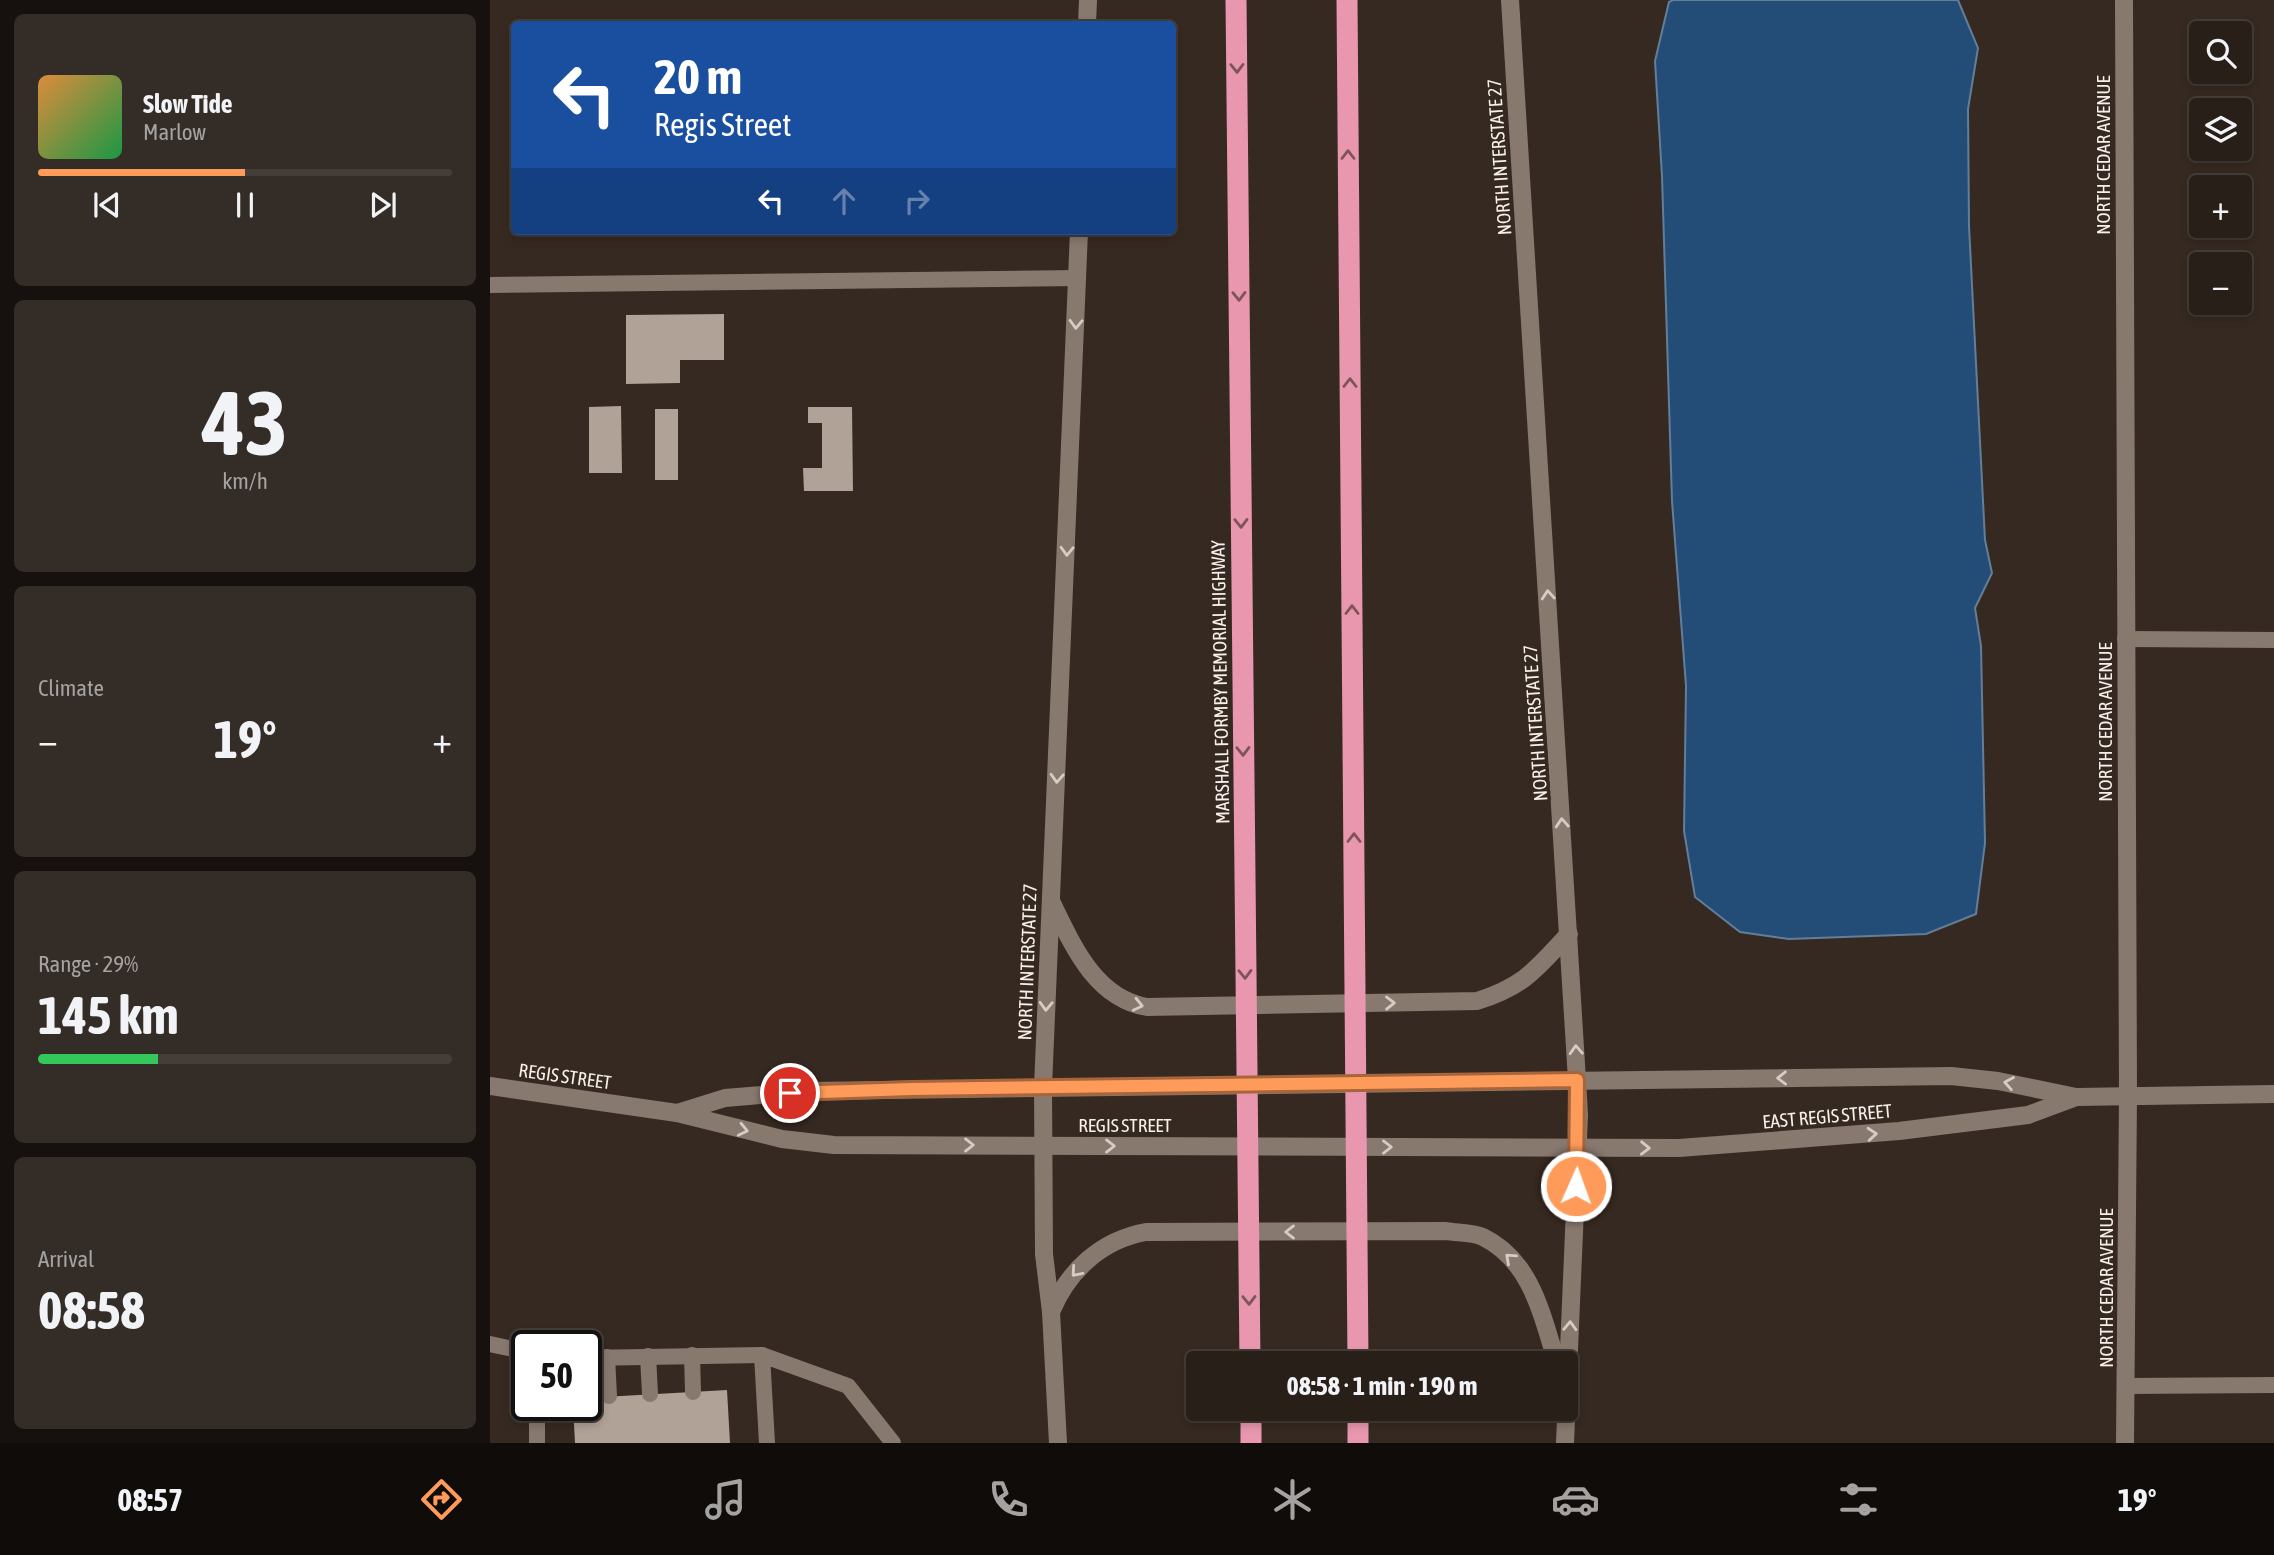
<!DOCTYPE html>
<meta charset="utf-8">
<style>
:root{--surface:#281f19;--page:#342c26;--text:#f1f3f6;--muted:#a5a2a2;--line:#443d38;--accent:#ff9b5a}
body{margin:0;font-family:"Asap Condensed",sans-serif;background:var(--page);color:var(--text);height:100vh;display:flex;flex-direction:column;font-size:26px;white-space:nowrap}
*{box-sizing:border-box;margin:0}
p{font-size:23px;color:var(--muted)}
.icon{flex:none;width:38px;height:38px;fill:none;stroke:currentColor;stroke-width:2;stroke-linecap:round;stroke-linejoin:round}
.map{position:relative;flex:1;overflow:hidden}
.side{display:flex;flex-direction:column;gap:14px;padding:14px;background:#16110e;width:490px}
.side>*{flex:none}
.guide{position:absolute;left:21px;top:21px;width:665px;height:214px;border-radius:7px;box-shadow:0 4px 10px #0003,0 0 0 2px var(--line);background:#1a4fa0;color:#fff;overflow:hidden}
.tools{position:absolute;left:1699px;top:21px;display:grid;gap:14px}
.tools a{display:grid;place-items:center;width:63px;height:63px;border-radius:7px;background:var(--surface);box-shadow:0 4px 10px #0003,0 0 0 2px var(--line);font-size:35px}
.speed{position:absolute;left:21px;top:1330px;display:flex;gap:14px;font-size:35px;font-weight:700;text-align:center}
.speed>*{display:grid;place-content:center;width:91px;height:91px;border-radius:50%;background:var(--surface);box-shadow:0 4px 10px #0003,0 0 0 2px var(--line);line-height:1}
.speed .limit{border:4px solid #111;border-radius:10px;background:#fff;color:#111}
.pin{position:absolute;display:grid;place-items:center;width:60px;height:60px;color:#fff;margin:-30px;border:4px solid #fff;border-radius:50%;box-shadow:0 2px 7px #0007}
.me{position:absolute;width:77px;margin:-38px;rotate:2deg;stroke-linejoin:round;filter:drop-shadow(0 0 5px #0008)}
.turn{display:flex;align-items:center;gap:24px;height:147px;padding:0 28px;font-size:32px}
.turn .icon{width:91px;height:91px;stroke-width:2.5}
.turn b{display:block;font-size:49px;line-height:60px}
.lanes{display:flex;align-items:center;height:66px;padding:0 28px;background:#0003;justify-content:center;gap:35px;direction:ltr}
.lanes .off{opacity:.35}
.big{font-size:52px;font-weight:700;line-height:1.1}
.side .widget{flex:1;display:flex;flex-direction:column;justify-content:center;gap:10px;min-width:0;padding:0 24px;border-radius:10px;background:var(--page)}
.side .dial{align-items:center;gap:0}
.dial b{font-size:91px;line-height:1}
.song{display:flex;align-items:center;gap:21px}
.cover{width:84px;height:84px;border-radius:10px;background:linear-gradient(135deg,hsl(30 70% 55%),hsl(140 70% 35%))}
.played{height:7px;border-radius:4px;background:linear-gradient(90deg,var(--accent) 50%,var(--line) 50%)}
.keys{display:flex;justify-content:space-around;direction:ltr}
.heat{display:flex;justify-content:space-between;align-items:center;font-size:38px;direction:ltr}
.charge{height:10px;border-radius:5px;background:linear-gradient(90deg,#34c759 29%,var(--line) 0)}
.trip{position:absolute;left:696px;top:1351px;width:392px;height:70px;border-radius:7px;background:var(--surface);box-shadow:0 4px 10px #0003,0 0 0 2px var(--line);font-weight:700;line-height:70px;text-align:center}
.dock{display:flex;height:112px;justify-content:space-around;align-items:center;background:#100c0a;color:var(--muted)}
.dock .icon{width:49px;height:49px}
.dock .selected{color:var(--accent)}
.dock b{font-size:32px;color:var(--text)}
main{display:flex;flex:1;min-height:0}
.map>svg:first-child{display:block}
.water{fill:#234d77;stroke:#637e99;stroke-width:2}
.building{fill:#b1a297}
.lines{fill:none;stroke-linecap:round;stroke-linejoin:round}
.service{stroke:#88796f;stroke-width:16}
.minor{stroke:#88796f;stroke-width:18}
.secondary{stroke:#88796f;stroke-width:18}
.motorway{stroke:#e897ae;stroke-width:21}
.oneway{stroke:#7d5559}
.oneway2{stroke:#d6ccc4}
.route-casing{stroke:#a6653a;stroke-width:18}
.route{stroke:#ff9b5a;stroke-width:12}
.labels{text-anchor:middle;stroke-width:7;stroke-linejoin:round;paint-order:stroke}
.street-label{font-size:19px;fill:#f7efe9;stroke:#362921}
</style>
<main>
<section class="side">
<div class="widget">
<div class="song"><i class="cover"></i><div><b>Slow Tide</b><p>Marlow</p></div></div>
<div class="played"></div>
<div class="keys"><svg class="icon" aria-label="previous" viewBox="0 0 24 24"><path d="M18 5L8 12l10 7zM5 5v14"/></svg><svg class="icon" aria-label="pause" viewBox="0 0 24 24"><path d="M8 5v14M16 5v14"/></svg><svg class="icon" aria-label="next" viewBox="0 0 24 24"><path d="M6 5l10 7-10 7zM19 5v14"/></svg></div>
</div>
<div class="widget dial"><b>43</b><p>km/h</p></div>
<div class="widget"><p>Climate</p>
<div class="heat"><a>−</a><b class="big">19°</b><a>+</a></div>
</div>
<div class="widget"><p>Range · 29%</p><b class="big">145 km</b><div class="charge"></div></div>
<div class="widget"><p>Arrival</p><b class="big">08:58</b></div>
</section>
<div class="map">
<svg width="1784" height="1443" viewBox="0 0 1784 1443">
<rect width="100%" height="100%" fill="#362921"/>
<path class="water" d="M1183 0H1468L1488 48 1478 109 1479 226 1495 540 1502 573 1485 608 1491 646 1495 843 1486 914 1436 934 1299 939 1250 932 1205 897 1194 831 1196 686 1182 501 1172 176 1165 61 1179 2Z"/>
<g class="building">
<path d="M234 314V360H190V383L136 384V315Z"/>
<path d="M131 406 132 473H99V407Z"/>
<path d="M318 407H362L363 491H314L313 468H332V423H318Z"/>
<rect x="165" y="409" width="23" height="71"/>
<path d="M237 1390 240 1443H85L83 1405H96V1398Z"/>
</g>
<g class="lines">
<g class="service">
<path d="M0 285 587 278"/>
<path d="M1635 639 1784 640"/>
<path d="M0 1344 37 1352"/>
<path d="M202 1355 203 1392"/>
<path d="M158 1356 160 1394"/>
<path d="M117 1357 119 1396"/>
<path d="M96 1358 272 1355"/>
<path d="M1636 1386 1784 1385"/>
<path d="M47 1443V1405"/>
<path d="M277 1443 272 1355 358 1386 403 1443"/>
</g>
<path class="minor" d="M1634 0 1638 1095 1635 1443"/>
<g class="secondary">
<path d="M1020 0 1087 1080 1089 1115 1075 1443"/>
<path d="M597 24 598 0"/>
<path d="M562 903C583 946 605 998 657 1007L987 1001C1035 986 1046 969 1079 934"/>
<path d="M0 1086 187 1113 292 1139 344 1145 1189 1148 1409 1131 1538 1115 1586 1097"/>
<path d="M187 1113 235 1098 321 1091 1461 1076 1508 1081 1586 1097 1784 1094"/>
<path d="M561 1312C578 1271 611 1240 656 1232L956 1231C967 1233 983 1232 993 1237 1042 1261 1052 1316 1067 1363"/>
<path d="M568 1443 561 1312 554 1254 553 1087 589 231"/>
</g>
<g class="motorway">
<path d="M746 0 760 1363"/>
<path d="M857 0 868 1363"/>
<path d="M761 1409V1443"/>
<path d="M868 1409V1443"/>
</g>
</g>
<defs><path id="oneway-chevron" d="M-2-3.5L2.5 0L-2 3.5" fill="none" stroke-width="1.6" stroke-linecap="round" stroke-linejoin="round" transform="scale(1.75)"/></defs>
<g class="oneway">
<use href="#oneway-chevron" transform="translate(747 68) rotate(89)"/>
<use href="#oneway-chevron" transform="translate(858 155) rotate(-90)"/>
<use href="#oneway-chevron" transform="translate(749 296) rotate(89)"/>
<use href="#oneway-chevron" transform="translate(860 383) rotate(-90)"/>
<use href="#oneway-chevron" transform="translate(751 523) rotate(89)"/>
<use href="#oneway-chevron" transform="translate(862 610) rotate(-90)"/>
<use href="#oneway-chevron" transform="translate(753 751) rotate(89)"/>
<use href="#oneway-chevron" transform="translate(864 838) rotate(-90)"/>
<use href="#oneway-chevron" transform="translate(755 974) rotate(89)"/>
<use href="#oneway-chevron" transform="translate(759 1300) rotate(89)"/>
</g>
<g class="oneway2">
<use href="#oneway-chevron" transform="translate(586 324) rotate(92)"/>
<use href="#oneway-chevron" transform="translate(577 551) rotate(92)"/>
<use href="#oneway-chevron" transform="translate(1058 595) rotate(-94)"/>
<use href="#oneway-chevron" transform="translate(567 778) rotate(93)"/>
<use href="#oneway-chevron" transform="translate(1072 823) rotate(-94)"/>
<use href="#oneway-chevron" transform="translate(900 1003) rotate(-1)"/>
<use href="#oneway-chevron" transform="translate(648 1005) rotate(13)"/>
<use href="#oneway-chevron" transform="translate(556 1006) rotate(92)"/>
<use href="#oneway-chevron" transform="translate(1086 1050) rotate(-93)"/>
<use href="#oneway-chevron" transform="translate(1292 1078) rotate(179)"/>
<use href="#oneway-chevron" transform="translate(1519 1083) rotate(-170)"/>
<use href="#oneway-chevron" transform="translate(253 1130) rotate(13)"/>
<use href="#oneway-chevron" transform="translate(1382 1134) rotate(-5)"/>
<use href="#oneway-chevron" transform="translate(479 1145)"/>
<use href="#oneway-chevron" transform="translate(620 1146)"/>
<use href="#oneway-chevron" transform="translate(897 1147)"/>
<use href="#oneway-chevron" transform="translate(1155 1148) rotate(1)"/>
<use href="#oneway-chevron" transform="translate(800 1232) rotate(180)"/>
<use href="#oneway-chevron" transform="translate(1020 1258) rotate(-138)"/>
<use href="#oneway-chevron" transform="translate(586 1272) rotate(131)"/>
<use href="#oneway-chevron" transform="translate(1080 1326) rotate(-88)"/>
</g>
<g class="lines">
<defs>
<path id="route" d="M300 1093 422 1089 1087 1080 1086 1186"/>
</defs>
<use href="#route" class="route-casing"/>
<use href="#route" class="route"/>
</g>
<g class="labels">
<g class="street-label">
<text transform="translate(1613 155) rotate(-90)" y="7">NORTH CEDAR AVENUE</text>
<text transform="translate(1009 157) rotate(-94)" y="7">NORTH INTERSTATE 27</text>
<text transform="translate(730 682) rotate(-91)" y="7">MARSHALL FORMBY MEMORIAL HIGHWAY</text>
<text transform="translate(1615 722) rotate(-90)" y="7">NORTH CEDAR AVENUE</text>
<text transform="translate(1045 723) rotate(-94)" y="7">NORTH INTERSTATE 27</text>
<text transform="translate(537 962) rotate(-88)" y="7">NORTH INTERSTATE 27</text>
<text transform="translate(75 1076) rotate(8)" y="7">REGIS STREET</text>
<text transform="translate(1337 1116) rotate(-5)" y="7">EAST REGIS STREET</text>
<text x="635" y="1132">REGIS STREET</text>
<text transform="translate(1616 1288) rotate(-90)" y="7">NORTH CEDAR AVENUE</text>
</g>
</g>
</svg>
<div class="tools">
<a><svg class="icon" aria-label="search" viewBox="0 0 24 24"><circle cx="10" cy="10" r="6"/><path d="M15 15l6 6"/></svg></a>
<a><svg class="icon" aria-label="layers" viewBox="0 0 24 24"><path d="M12 4l9 5-9 5-9-5zM3 14l9 5 9-5"/></svg></a>
<a>+</a>
<a>−</a>
</div>
<div class="speed"><div class="limit">50</div></div>
<div class="pin" style="left:300px;top:1093px;background:#d93025"><svg class="icon" aria-label="arrive" viewBox="0 0 24 24"><path d="M6 21V4h12l-3 4 3 4H6"/></svg></div>
<svg class="me" style="left:1086px;top:1186px" viewBox="-20 -20 40 40"><circle r="17" fill="#ff9b5a" stroke="#fff" stroke-width="3"/><path d="M0-11L8 9 0 5-8 9z" fill="#fff"/></svg>
<div class="trip">08:58 · 1 min · 190 m</div>
<div class="guide">
<div class="turn"><svg class="icon" aria-label="left" viewBox="0 0 24 24"><path d="M17 20v-9H6M10 6l-5 5 5 5"/></svg><div><b>20 m</b>Regis Street</div></div>
<div class="lanes"><svg class="icon" aria-label="left" viewBox="0 0 24 24"><path d="M17 20v-9H6M10 6l-5 5 5 5"/></svg><svg class="icon off" aria-label="ahead" viewBox="0 0 24 24"><path d="M12 20V5M6 11l6-6 6 6"/></svg><svg class="icon off" aria-label="right" viewBox="0 0 24 24"><path d="M7 20v-9h11M14 6l5 5-5 5"/></svg></div>
</div>
</div>
</main>
<nav class="dock">
<b>08:57</b>
<svg class="icon selected" aria-label="directions" viewBox="0 0 24 24"><path d="M12 3l9 9-9 9-9-9zM9 14v-3h6M13 9l2 2-2 2"/></svg>
<svg class="icon" aria-label="music" viewBox="0 0 24 24"><path d="M9 18V5l10-2v13"/><circle cx="6" cy="18" r="3"/><circle cx="16" cy="16" r="3"/></svg>
<svg class="icon" aria-label="phone" viewBox="0 0 24 24"><path d="M5 4h4l2 5-3 2q2 4 5 5l2-3 5 2v4C11 20 4 13 5 4z"/></svg>
<svg class="icon" aria-label="climate" viewBox="0 0 24 24"><path d="M12 3v18M4 7l16 10M4 17L20 7"/></svg>
<svg class="icon" aria-label="car" viewBox="0 0 24 24"><path d="M5 17H2v-5l4-1 3-4h7l3 4 3 1v5h-3M9 17h6M6 11h13"/><circle cx="7" cy="17" r="2"/><circle cx="17" cy="17" r="2"/></svg>
<svg class="icon" aria-label="filters" viewBox="0 0 24 24"><path d="M4 7h16M4 17h16"/><circle cx="9" cy="7" r="2"/><circle cx="15" cy="17" r="2"/></svg>
<b>19°</b>
</nav>
